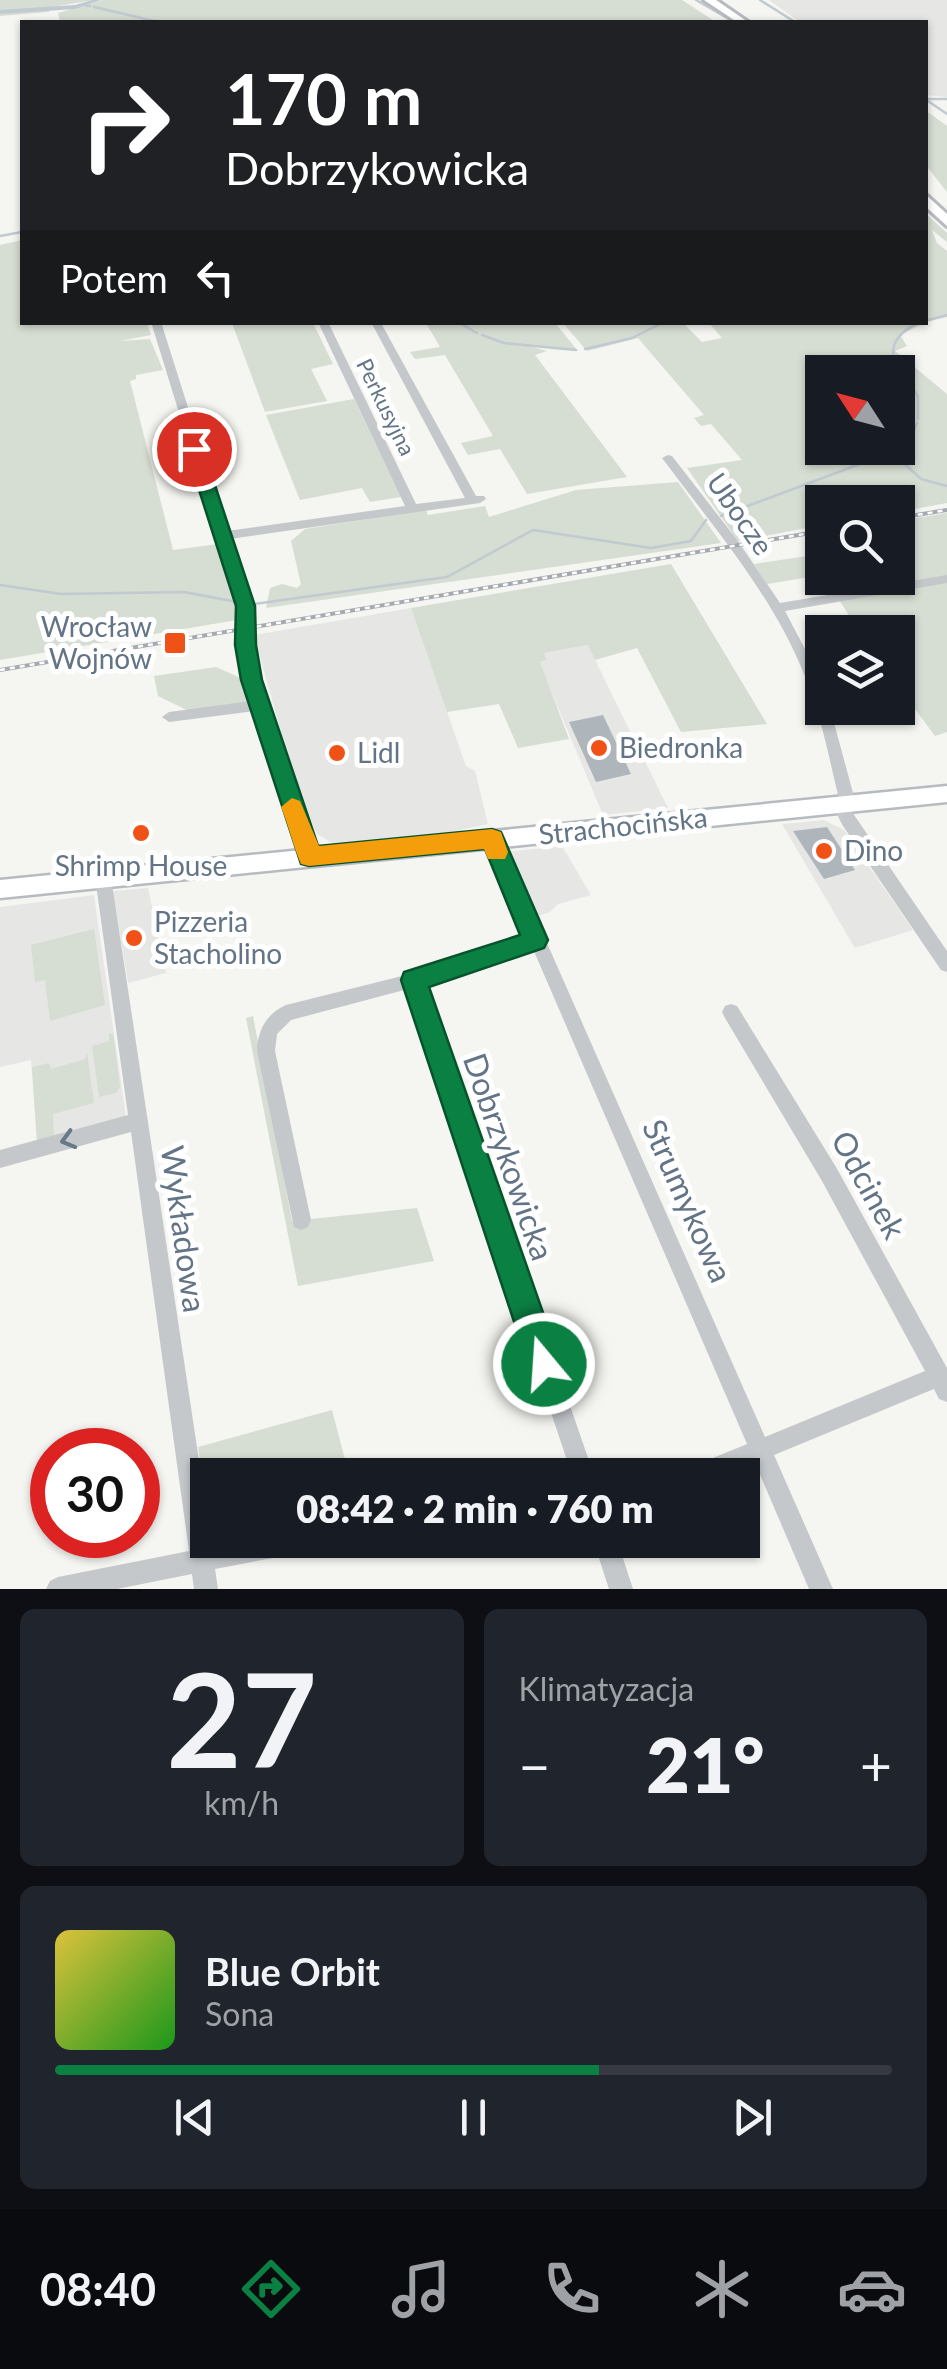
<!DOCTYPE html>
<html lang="pl">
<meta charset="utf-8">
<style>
:root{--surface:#171b24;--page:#20242c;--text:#f1f3f6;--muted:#9ea1a6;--line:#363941;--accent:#0b8043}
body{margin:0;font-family:Lato,sans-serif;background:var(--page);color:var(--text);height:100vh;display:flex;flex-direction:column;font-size:38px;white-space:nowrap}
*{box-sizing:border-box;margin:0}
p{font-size:32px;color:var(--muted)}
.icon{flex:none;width:55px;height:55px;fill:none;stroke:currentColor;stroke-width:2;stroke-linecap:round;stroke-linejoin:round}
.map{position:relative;height:1589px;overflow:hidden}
.details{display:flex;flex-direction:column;gap:20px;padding:20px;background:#0d0f14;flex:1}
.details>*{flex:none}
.banner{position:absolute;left:20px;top:20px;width:908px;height:305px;border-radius:0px;box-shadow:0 2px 8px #0004;background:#202124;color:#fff;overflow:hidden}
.needle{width:65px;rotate:306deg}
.tools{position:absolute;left:805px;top:355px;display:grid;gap:20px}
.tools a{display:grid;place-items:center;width:110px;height:110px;border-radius:0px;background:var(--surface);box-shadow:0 2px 8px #0004;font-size:50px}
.speed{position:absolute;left:30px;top:1428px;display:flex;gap:20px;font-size:50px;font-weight:700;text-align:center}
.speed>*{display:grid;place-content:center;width:130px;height:130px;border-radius:50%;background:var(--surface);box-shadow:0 2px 8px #0004;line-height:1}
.speed .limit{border:15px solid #d22;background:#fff;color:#111}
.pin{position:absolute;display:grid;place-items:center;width:85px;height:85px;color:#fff;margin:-42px;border:5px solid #fff;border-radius:50%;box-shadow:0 2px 10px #0007}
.me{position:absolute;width:110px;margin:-55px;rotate:342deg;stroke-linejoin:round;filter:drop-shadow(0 0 8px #0008)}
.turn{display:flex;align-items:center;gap:35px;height:210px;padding:0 40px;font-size:45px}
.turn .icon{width:130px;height:130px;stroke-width:2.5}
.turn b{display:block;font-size:70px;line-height:85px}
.then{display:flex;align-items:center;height:95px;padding:0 40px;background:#0003;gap:20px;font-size:38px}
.big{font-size:75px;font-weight:800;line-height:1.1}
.details .widget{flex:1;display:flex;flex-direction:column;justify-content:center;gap:15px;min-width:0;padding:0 35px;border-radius:15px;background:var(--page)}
.details .dial{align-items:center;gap:0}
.dial b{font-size:130px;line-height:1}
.song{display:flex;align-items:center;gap:30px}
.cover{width:120px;height:120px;border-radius:15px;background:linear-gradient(135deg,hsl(50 70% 55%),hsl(120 70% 35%))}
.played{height:10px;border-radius:5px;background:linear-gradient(90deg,var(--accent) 65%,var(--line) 65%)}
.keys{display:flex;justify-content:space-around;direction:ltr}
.heat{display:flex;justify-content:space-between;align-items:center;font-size:55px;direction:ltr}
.details .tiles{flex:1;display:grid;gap:20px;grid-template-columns:1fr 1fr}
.widget:last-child{grid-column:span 2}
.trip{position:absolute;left:190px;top:1458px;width:570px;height:100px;border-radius:0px;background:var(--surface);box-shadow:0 2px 8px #0004;font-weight:800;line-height:100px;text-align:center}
.dock{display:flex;height:160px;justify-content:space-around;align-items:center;background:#090b0e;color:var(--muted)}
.dock .icon{width:70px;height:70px}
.dock .selected{color:var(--accent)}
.dock b{font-size:45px;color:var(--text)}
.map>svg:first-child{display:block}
.built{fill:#e6e7e5}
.green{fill:#d6ddd2;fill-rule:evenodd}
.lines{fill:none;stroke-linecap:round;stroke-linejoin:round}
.stream{stroke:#c0cad0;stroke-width:2.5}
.canal{fill:#c0cad0;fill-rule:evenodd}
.building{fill:#aeb5bb}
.secondary-casing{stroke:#b6bbc0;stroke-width:5}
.primary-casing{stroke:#b7bbbf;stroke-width:6}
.street{fill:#c4c8cb;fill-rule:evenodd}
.secondary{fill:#fff;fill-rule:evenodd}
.primary{fill:#fff;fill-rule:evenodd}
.rail-casing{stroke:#a4aab0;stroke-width:4}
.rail{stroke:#fff;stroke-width:2.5;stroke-dasharray:5;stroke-linecap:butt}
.oneway{stroke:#677888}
.route{fill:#0b8043;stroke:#07532c;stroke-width:2.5}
.slow{fill:#f59e0b}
.poi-dot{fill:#f05116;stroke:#fff;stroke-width:4}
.labels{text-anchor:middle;stroke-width:10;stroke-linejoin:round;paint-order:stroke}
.far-street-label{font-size:22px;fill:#627485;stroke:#fff}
.street-label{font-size:28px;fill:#627485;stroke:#fff}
.poi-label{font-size:28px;fill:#627485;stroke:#fff;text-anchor:start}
.near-street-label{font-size:32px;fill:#627485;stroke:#fff}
</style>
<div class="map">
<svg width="947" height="1589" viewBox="0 0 947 1589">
<rect width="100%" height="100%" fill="#f5f5f1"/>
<g class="built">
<path d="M769 0H947V97L925 95V22H800Z"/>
<path d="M411 608 466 766 475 771 488 824 441 834 332 843 317 834 300 800 254 635Z"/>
<path d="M588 645 616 703 668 808 603 815 539 662 543 653Z"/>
<path d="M824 820 844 830 913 930 855 948 782 824Z"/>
<path d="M562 846 591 895 558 904 550 912 535 917 505 852Z"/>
<path d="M148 888 166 973 128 983 113 891Z"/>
<path d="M94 895 126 1117 37 1143 31 1060 0 1067V907Z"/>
</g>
<g class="green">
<path d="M0 0H94L52 7 49 12 0 16Z"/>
<path d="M103 0H682L716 22H60L58 13Z"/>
<path d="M925 110 947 126V192L925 164Z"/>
<path d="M925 213 947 233V242L932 230 937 243 947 251V317L925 322Z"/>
<path d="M22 240V322L147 323 151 335 120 341 150 339 163 370 136 375V379L130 381 173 550 218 544 235 597 237 620 0 660V245Z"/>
<path d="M634 322 683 323 702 342 722 338 709 323H924L900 335 907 346 895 351 947 394V503L898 512V502H822V525L738 541 687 468 742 460 711 424 701 426 694 418 704 415 638 338 587 351 563 323ZM822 372H898V448H822Z"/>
<path d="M232 323H313L333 364 311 369 327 401 265 412Z"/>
<path d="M426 323H555L578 351 529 346 547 351 535 355 627 477 527 494 500 449 468 455 461 443 493 436 445 355 415 359 410 352 440 347Z"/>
<path d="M354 399 401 497 370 502 362 488 300 500 266 415Z"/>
<path d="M678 482 721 543 266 608 270 588 282 584 297 588 301 584 291 541 305 529 426 510 428 515 485 506 489 517 576 490Z"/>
<path d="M947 513V576L913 582 898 564V521Z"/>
<path d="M808 556 822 575 767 584 754 564Z"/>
<path d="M671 564 767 724 681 732 637 648 595 660 588 645 544 653 546 660 540 662 569 739 518 748 499 704 447 712 411 608Z"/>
<path d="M947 582V732L935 736 898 686V632H860L839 600Z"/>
<path d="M216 667 243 679 249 703 191 712 158 696 154 676Z"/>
<path d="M94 929 105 1005 50 1021 45 980 35 982 31 945Z"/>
<path d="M253 1016 292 1221 417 1208 434 1261 298 1286 246 1018Z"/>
<path d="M113 1033 120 1087 116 1093 99 1097 92 1046 109 1041V1034Z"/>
<path d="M87 1052 94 1103 53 1114 54 1138 37 1143 32 1067 49 1063 51 1069 85 1059Z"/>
<path d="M332 1410 349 1475H208L207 1506 198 1447Z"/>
</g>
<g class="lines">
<g class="stream">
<path d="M696 0 734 22"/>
<path d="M760 0 795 22"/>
<path d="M85 5 90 6"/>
<path d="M94 7 159 22"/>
<path d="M925 99 947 114"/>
<path d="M927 99H947"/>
<path d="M0 236 22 232"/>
<path d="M929 320 947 315"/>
<path d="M458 322 477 333"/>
<path d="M482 335 504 343 576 350"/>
<path d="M585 349 632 338 664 322"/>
<path d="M903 378C885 352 892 335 920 322"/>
<path d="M907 381 918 396V419"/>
<path d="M893 453 921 479 947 486"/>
<path d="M721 516 892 452 910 439 917 423"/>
<path d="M0 585 61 594 184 592 237 602"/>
<path d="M254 604 447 577 533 530 651 548 691 541 706 520"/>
</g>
<path class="canal" d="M92 0H101L75 9 0 14V10L75 5Z"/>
</g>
<g class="building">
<path d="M603 715 631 774 596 782 569 722Z"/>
<path d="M827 827 855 870 824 879 793 831Z"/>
</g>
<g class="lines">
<defs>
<path id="secondary" d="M947 786V802L0 898V880Z"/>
<g id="primary">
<path d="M704 0H716L748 22H737Z"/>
<path d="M925 194 947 214V226L925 206Z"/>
</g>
</defs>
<use href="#secondary" class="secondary-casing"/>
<use href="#primary" class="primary-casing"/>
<g class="street">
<path d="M151 322H161L227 531 405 506 318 322H328L416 504 465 498 371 322 381 323 476 496H484L486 499 480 503 230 539 251 607 253 645 259 681 317 857 315 862H303L301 857 255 711 169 722 162 717 169 712 251 701C242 670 239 640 239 607Z"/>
<path d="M668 455 672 456 738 541 780 603 947 575V583L785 611 819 676 822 686V708H830L856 804 850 809 947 951V972L941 970 843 826 832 805 839 799C829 758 821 714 804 674 772 594 714 528 662 458Z"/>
<path d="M493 833 498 835 501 839 765 1437 925 1371 822 1181 725 1018 722 1012 725 1006 731 1004 737 1006 836 1167 947 1368V1402L939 1399 934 1389 774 1455 833 1589H809L755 1463 726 1475H688L691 1467 747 1444 533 949 424 984 594 1475H572L408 989 291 1020 277 1034 275 1051 311 1220 308 1227 301 1230 294 1227 257 1051C258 1030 266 1014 286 1005L414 973 527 936 485 839 488 835Z"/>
<path d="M103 870 109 872 111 877 208 1520V1540H210L211 1547 246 1540H316L312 1548 304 1552 215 1569 218 1589H194L192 1574 117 1589H46L50 1581 58 1577 189 1551 131 1132 0 1168V1150L128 1115 95 877 97 872Z"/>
<path d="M593 1540H617L633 1589H609Z"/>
</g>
<use href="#secondary" class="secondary"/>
<use href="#primary" class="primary"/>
<defs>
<g id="rail">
<path d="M898 518 947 510"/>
<path d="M0 670 822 531"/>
</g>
</defs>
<use href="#rail" class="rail-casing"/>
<use href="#rail" class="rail"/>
</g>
<defs><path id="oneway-chevron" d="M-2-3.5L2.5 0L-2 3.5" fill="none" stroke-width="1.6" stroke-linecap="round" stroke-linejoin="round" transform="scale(2.5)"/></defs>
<use class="oneway" href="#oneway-chevron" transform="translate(68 1140) rotate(164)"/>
<path class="route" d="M194 444 203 449 255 606 256 645 262 680 318 846 492 829 501 832 548 940 544 948 429 987 561 1364 556 1375 544 1380 533 1375 528 1364 401 980 404 972 520 935 485 849 309 866 301 864 241 680 235 645 236 606 186 449Z"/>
<path class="slow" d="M292 798 300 801 319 846 492 829 501 832 508 852 505 859H488L484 849 309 866 301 864C293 846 289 826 281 807Z"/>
<g class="poi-dot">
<rect x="163" y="631" width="24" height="24" rx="5"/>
<circle cx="599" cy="748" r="10"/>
<circle cx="337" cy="753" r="10"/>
<circle cx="141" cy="833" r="10"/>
<circle cx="824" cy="851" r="10"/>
<circle cx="134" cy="938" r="10"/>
</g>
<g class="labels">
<g class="far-street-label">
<text transform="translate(386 407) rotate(64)" y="8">Perkusyjna</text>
</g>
<g class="street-label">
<text transform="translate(740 514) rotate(55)" y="10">Ubocze</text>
<text transform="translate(623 826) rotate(-6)" y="10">Strachocińska</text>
</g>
<g class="poi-label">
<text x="152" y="637" text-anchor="end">Wrocław<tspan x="152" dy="32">Wojnów</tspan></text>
<text x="619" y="758">Biedronka</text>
<text x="357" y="763">Lidl</text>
<text x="844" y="861">Dino</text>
<text x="141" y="876" text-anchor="middle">Shrimp House</text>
<text x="154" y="932">Pizzeria<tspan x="154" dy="32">Stacholino</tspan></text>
</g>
<g class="near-street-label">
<text transform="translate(508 1157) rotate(71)" y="11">Dobrzykowicka</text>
<text transform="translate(868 1185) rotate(61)" y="11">Odcinek</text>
<text transform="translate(687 1201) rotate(66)" y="11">Strumykowa</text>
<text transform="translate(183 1229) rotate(82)" y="11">Wykładowa</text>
</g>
</g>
</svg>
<div class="tools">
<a><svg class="needle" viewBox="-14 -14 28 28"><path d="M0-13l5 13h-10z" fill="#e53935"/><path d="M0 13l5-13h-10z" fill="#9ea1a6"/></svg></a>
<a><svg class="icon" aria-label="search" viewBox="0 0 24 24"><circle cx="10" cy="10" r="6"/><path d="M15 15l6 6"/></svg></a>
<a><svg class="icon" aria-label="layers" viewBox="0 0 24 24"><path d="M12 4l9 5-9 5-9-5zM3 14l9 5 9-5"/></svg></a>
</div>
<div class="speed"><div class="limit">30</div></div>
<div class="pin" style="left:194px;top:449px;background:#d93025"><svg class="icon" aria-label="arrive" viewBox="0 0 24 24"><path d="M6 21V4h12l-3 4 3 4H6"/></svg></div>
<svg class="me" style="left:544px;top:1364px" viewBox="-20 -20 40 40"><circle r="17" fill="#0b8043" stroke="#fff" stroke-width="3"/><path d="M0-11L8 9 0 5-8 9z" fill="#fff"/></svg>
<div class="trip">08:42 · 2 min · 760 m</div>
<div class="banner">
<div class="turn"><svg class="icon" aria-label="right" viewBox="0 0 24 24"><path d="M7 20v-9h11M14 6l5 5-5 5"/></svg><div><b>170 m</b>Dobrzykowicka</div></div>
<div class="then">Potem<svg class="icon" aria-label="left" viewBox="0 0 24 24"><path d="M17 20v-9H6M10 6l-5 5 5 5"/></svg></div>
</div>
</div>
<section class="details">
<div class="tiles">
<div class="widget dial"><b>27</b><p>km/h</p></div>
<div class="widget"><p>Klimatyzacja</p>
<div class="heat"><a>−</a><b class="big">21°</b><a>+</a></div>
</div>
<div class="widget">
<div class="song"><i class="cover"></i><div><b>Blue Orbit</b><p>Sona</p></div></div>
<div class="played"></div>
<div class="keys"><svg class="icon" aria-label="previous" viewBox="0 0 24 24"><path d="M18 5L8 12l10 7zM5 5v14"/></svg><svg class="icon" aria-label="pause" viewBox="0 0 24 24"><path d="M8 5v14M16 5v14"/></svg><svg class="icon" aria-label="next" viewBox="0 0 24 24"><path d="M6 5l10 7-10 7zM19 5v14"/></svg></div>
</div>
</div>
</section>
<nav class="dock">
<b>08:40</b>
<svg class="icon selected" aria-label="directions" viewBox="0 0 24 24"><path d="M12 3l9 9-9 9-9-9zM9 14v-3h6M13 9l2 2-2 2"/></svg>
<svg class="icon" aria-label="music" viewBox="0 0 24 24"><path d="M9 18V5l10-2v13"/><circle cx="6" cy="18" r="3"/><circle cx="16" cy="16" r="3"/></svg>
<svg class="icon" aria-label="phone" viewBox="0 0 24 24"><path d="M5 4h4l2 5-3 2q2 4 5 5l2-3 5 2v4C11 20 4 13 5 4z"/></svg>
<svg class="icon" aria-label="climate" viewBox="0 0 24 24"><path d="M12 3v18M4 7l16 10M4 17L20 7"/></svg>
<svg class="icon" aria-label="car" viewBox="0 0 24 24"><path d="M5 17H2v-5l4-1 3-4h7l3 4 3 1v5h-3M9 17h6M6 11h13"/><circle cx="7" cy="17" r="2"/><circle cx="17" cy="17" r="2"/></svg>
</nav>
